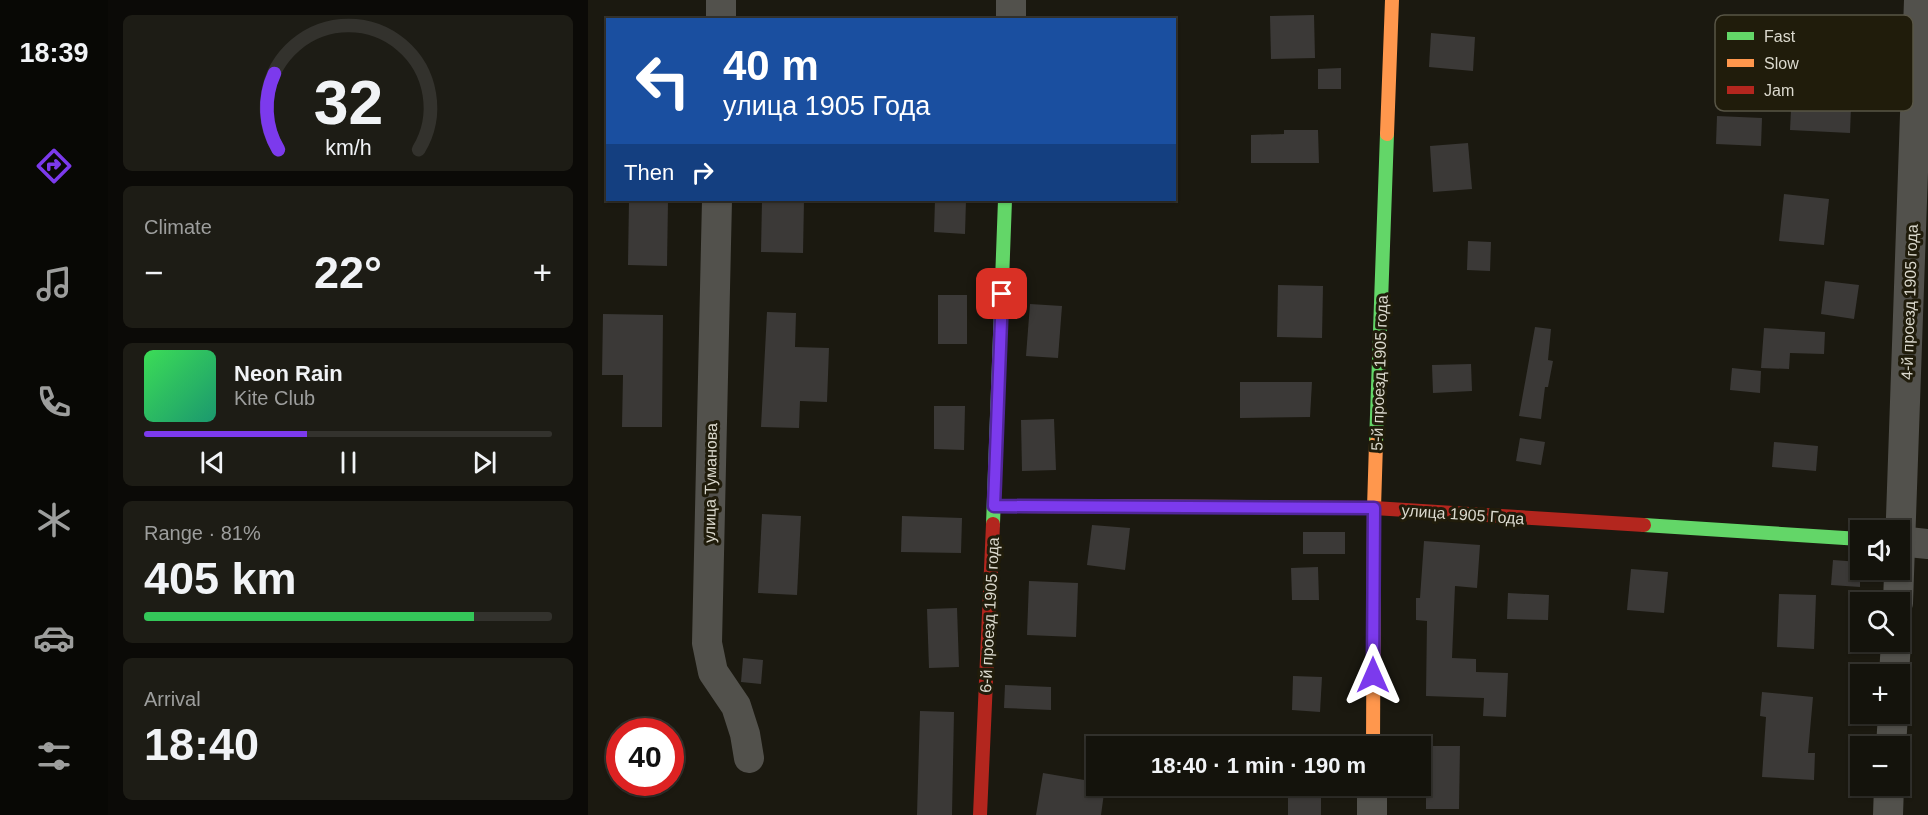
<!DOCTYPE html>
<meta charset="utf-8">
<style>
:root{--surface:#14130c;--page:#1d1c15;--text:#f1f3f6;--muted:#9d9e9d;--line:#33322d;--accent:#7c3aed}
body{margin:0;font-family:Helvetica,sans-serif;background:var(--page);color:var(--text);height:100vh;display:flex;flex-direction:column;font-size:22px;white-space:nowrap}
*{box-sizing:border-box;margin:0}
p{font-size:20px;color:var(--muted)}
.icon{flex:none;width:33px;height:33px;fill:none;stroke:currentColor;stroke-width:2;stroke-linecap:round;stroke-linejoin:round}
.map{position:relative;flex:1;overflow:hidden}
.drawer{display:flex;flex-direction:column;gap:15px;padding:15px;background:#0b0a07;width:480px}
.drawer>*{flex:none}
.top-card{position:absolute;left:18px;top:18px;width:570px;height:183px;border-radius:0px;box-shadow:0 2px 4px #0004,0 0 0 2px var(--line);background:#1a4fa0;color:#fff;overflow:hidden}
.controls{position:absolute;left:1262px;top:520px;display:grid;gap:12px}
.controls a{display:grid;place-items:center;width:60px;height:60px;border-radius:0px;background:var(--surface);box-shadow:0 2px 4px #0004,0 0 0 2px var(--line);font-size:30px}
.speed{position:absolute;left:18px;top:718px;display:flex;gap:12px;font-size:30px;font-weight:700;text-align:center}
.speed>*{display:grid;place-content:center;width:78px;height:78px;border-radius:50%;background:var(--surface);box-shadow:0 2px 4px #0004,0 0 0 2px var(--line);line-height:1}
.speed .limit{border:9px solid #d22;background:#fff;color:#111}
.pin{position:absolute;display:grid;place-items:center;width:51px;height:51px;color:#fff;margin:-26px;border-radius:12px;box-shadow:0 3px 9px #0006}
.me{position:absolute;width:66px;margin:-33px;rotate:0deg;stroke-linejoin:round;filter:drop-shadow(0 0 4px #0008)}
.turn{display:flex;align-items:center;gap:21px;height:126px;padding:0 18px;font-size:27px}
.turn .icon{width:78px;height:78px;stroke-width:2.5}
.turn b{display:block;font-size:42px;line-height:51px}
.then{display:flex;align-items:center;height:57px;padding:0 18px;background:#0003;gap:12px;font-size:22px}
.big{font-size:45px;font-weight:800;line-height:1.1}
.drawer .tile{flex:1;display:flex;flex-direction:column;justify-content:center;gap:9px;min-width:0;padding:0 21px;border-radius:9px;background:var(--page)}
.drawer .dial{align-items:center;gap:0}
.dial svg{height:156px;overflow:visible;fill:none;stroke:var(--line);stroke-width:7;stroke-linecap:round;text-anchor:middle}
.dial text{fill:var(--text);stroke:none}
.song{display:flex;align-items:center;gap:18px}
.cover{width:72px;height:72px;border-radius:9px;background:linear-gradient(135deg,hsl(130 70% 55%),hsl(160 70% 35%))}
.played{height:6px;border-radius:3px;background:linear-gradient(90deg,var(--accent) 40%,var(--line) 40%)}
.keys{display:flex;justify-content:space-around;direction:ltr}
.heat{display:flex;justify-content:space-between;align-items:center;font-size:33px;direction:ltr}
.charge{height:9px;border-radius:4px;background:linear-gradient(90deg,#34c759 81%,var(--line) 0)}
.trip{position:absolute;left:498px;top:736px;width:345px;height:60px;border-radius:0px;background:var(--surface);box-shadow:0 2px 4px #0004,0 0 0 2px var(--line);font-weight:800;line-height:60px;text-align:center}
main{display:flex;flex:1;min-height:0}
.tabs{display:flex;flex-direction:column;width:108px;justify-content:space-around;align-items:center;background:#080805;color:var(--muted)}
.tabs .icon{width:42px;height:42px}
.tabs .on{color:var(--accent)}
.tabs b{font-size:27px;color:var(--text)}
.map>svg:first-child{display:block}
.building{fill:#3b3937}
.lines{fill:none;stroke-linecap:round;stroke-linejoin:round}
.street{stroke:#52514c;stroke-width:30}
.fast{stroke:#63d668;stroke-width:14}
.slow{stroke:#ff974d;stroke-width:14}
.jam{stroke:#b3261e;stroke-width:14}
.route-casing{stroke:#51269a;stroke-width:15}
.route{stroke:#7c3aed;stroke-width:10}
.labels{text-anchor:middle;stroke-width:6;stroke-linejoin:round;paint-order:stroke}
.street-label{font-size:16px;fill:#dbd9ce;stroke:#201c0b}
.key{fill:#201c0b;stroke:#585546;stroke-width:1.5}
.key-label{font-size:16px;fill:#dbd9ce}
</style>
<main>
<nav class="tabs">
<b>18:39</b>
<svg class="icon on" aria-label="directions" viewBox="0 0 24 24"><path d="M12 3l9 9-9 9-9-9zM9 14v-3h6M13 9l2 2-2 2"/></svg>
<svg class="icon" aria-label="music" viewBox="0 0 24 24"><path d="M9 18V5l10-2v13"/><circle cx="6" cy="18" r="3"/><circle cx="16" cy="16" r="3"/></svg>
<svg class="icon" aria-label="phone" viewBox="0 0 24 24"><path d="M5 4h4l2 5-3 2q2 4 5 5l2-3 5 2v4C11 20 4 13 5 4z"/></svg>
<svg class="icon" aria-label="climate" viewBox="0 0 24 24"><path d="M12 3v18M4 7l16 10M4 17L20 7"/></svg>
<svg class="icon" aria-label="car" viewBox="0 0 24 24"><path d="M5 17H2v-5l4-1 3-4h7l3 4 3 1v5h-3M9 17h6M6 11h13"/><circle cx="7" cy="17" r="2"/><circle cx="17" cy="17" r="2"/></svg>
<svg class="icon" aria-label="filters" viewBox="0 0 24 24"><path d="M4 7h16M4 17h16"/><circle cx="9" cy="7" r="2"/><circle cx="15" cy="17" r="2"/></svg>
</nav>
<section class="drawer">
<div class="tile dial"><svg viewBox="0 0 100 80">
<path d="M14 69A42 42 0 1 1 86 69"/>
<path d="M14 69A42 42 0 0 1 12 30" stroke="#7c3aed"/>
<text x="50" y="56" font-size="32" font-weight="700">32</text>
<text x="50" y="72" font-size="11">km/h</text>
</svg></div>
<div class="tile"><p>Climate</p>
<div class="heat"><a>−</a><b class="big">22°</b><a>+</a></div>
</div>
<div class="tile">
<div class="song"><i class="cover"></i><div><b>Neon Rain</b><p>Kite Club</p></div></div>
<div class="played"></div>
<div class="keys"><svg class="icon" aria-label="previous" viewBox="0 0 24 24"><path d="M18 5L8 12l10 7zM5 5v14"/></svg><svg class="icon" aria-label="pause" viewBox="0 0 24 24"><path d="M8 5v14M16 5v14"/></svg><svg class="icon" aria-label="next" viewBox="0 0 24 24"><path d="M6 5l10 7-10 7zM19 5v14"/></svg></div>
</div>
<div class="tile"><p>Range · 81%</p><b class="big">405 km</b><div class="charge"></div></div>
<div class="tile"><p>Arrival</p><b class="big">18:40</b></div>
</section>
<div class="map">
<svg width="1340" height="815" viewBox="0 0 1340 815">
<rect width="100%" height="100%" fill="#1b1910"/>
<g class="building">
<path d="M726 15 727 58 683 59 682 16Z"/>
<path d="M843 33 887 37 885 71 841 67Z"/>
<path d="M1206 50 1265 53 1262 133 1202 130Z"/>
<path d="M753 68V89H730V69Z"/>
<path d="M1129 116 1174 118 1173 146 1128 144Z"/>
<path d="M696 130H730L731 163H663V135L696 134Z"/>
<path d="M880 143 884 189 845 192 842 146Z"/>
<path d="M1196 194 1241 199 1236 245 1191 241Z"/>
<path d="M41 200H80L79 266 40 265Z"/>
<path d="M174 200H216L215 253 173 252Z"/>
<path d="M347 200H378L377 234 346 232Z"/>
<path d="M880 241 903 242 902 271 879 270Z"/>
<path d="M1237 281 1271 285 1266 319 1233 314Z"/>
<path d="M690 285 735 286 734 338 689 337Z"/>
<rect x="350" y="295" width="29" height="49"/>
<path d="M442 304 474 306 470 358 438 356Z"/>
<path d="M179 312 208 313 207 347 241 348 239 402 212 401 211 428 173 427Z"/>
<path d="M15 314 75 315 74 427H34L35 375H14Z"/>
<path d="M947 327 963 329 960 360 965 361 960 387H957L953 419 931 416Z"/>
<path d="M1176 328 1237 332 1236 354 1202 353 1201 369 1173 368Z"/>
<path d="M883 364 884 391 845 393 844 365Z"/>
<path d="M1144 368 1173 371 1172 393 1142 390Z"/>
<path d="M652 382H724L722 417 652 418Z"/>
<path d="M346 406H377L376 450 346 449Z"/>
<path d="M466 419 468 470 434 471 433 420Z"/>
<path d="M932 438 957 442 953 465 928 461Z"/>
<path d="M1186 442 1230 446 1228 471 1184 467Z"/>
<path d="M174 514 213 516 209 595 170 593Z"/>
<path d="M314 516 374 518 373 553 313 552Z"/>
<path d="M504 525 542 528 537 570 499 565Z"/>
<rect x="715" y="532" width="42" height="22"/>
<path d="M836 541 892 545 889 588 867 586 864 658 888 659V672L920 673 918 717 895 716 896 698 838 696 839 621 828 620V598H832Z"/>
<path d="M1245 560 1272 562V587L1243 585Z"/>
<path d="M730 567 731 600H704L703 568Z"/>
<path d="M1043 569 1080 572 1076 613 1039 610Z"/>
<path d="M441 581 490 583 488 637 439 635Z"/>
<path d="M920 593 961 595 960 620 919 619Z"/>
<path d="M1191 594 1228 595 1226 649 1189 647Z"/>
<path d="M369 608 371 667 341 668 339 609Z"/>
<path d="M155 658 175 660 173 684 153 682Z"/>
<path d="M705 676 734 677 732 712 704 710Z"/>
<path d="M417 685 463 687V710L416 708Z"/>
<path d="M1174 692 1225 697 1220 753H1227L1226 780 1174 777 1178 717 1172 716Z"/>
<path d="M332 711 366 712 364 815H329Z"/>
<path d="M838 746H872L871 809H838Z"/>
<path d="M455 773 508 782V786H517L513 815H448Z"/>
<rect x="700" y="786" width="33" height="29"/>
</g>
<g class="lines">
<g class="street">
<path d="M133 20V0"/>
<path d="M423 20V0"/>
<path d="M129 200 119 643 125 672 148 706 157 734 161 758"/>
<path d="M1311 541 1340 544"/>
<path d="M1310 603 1331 0"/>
<path d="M1306 675 1308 642"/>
<path d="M1303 747 1305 714"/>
<path d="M784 815V786"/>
<path d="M1300 815 1301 786"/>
</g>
<g class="fast">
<path d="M788 443 799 134"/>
<path d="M405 524 417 200"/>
<path d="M1056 525 1272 539"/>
</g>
<g class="slow">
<path d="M799 134 804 0"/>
<path d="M406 506 660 507"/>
<path d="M785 747 786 508 788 443"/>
</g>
<g class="jam">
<path d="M660 507 786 508 1056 525"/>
<path d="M392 815 405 524"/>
</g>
</g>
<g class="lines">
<defs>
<path id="route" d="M414 294 406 506 786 508 785 675"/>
</defs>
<use href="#route" class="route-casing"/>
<use href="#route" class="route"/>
</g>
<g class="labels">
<g class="street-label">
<text transform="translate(1321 302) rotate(-88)" y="6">4-й проезд 1905 года</text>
<text transform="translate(791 373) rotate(-88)" y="6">5-й проезд 1905 года</text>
<text transform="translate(122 483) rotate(-89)" y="6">улица Туманова</text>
<text transform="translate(875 514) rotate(4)" y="6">улица 1905 Года</text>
<text transform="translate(401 615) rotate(-87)" y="6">6-й проезд 1905 года</text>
</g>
</g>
<rect x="1127" y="15" width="198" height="96" rx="9" class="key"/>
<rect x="1139" y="32" width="27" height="8" fill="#63d668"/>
<rect x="1139" y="59" width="27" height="8" fill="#ff974d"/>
<rect x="1139" y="86" width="27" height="8" fill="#b3261e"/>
<g class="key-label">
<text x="1176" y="42">Fast</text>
<text x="1176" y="69">Slow</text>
<text x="1176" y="96">Jam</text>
</g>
</svg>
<div class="controls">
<a><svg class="icon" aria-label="sound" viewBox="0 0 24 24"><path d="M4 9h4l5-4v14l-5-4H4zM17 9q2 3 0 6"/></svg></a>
<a><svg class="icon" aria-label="search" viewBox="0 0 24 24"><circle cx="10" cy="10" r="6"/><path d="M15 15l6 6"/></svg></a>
<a>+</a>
<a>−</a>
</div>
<div class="speed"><div class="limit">40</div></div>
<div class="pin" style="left:414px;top:294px;background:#d93025"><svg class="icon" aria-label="arrive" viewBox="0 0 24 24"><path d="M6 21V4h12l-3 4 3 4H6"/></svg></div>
<svg class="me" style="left:785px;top:675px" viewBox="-20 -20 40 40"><path d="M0-17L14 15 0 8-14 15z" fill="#7c3aed" stroke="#fff" stroke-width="4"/></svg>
<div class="trip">18:40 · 1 min · 190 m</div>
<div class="top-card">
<div class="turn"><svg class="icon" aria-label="left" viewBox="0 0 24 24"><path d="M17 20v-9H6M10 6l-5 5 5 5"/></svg><div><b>40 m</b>улица 1905 Года</div></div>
<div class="then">Then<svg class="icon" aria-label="right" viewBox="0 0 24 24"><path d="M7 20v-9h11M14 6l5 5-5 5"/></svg></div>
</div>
</div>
</main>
